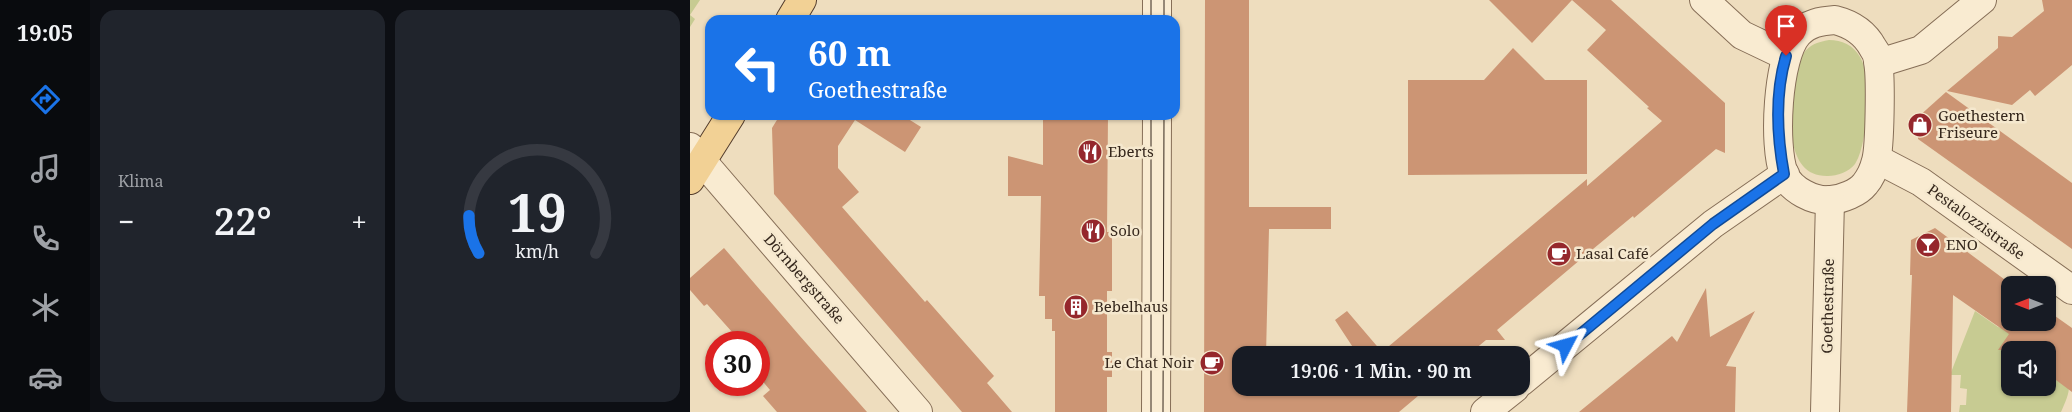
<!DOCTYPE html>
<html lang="de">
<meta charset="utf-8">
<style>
:root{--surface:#171b24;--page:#20242c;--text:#f1f3f6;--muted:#9ea1a6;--line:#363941;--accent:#1a73e8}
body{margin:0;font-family:"Noto Serif",serif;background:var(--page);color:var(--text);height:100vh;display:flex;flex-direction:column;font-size:19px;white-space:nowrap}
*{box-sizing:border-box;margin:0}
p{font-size:16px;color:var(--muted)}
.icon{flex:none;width:28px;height:28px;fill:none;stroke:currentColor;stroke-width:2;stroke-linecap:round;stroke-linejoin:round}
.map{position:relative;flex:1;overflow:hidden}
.drawer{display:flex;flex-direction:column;gap:10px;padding:10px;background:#0d0f14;width:600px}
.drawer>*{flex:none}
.guide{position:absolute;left:15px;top:15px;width:475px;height:105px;border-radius:15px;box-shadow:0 1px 4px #0004;background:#1a73e8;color:#fff;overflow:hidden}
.needle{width:32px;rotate:270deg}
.controls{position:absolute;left:1311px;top:276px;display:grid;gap:10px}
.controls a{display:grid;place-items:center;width:55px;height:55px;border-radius:10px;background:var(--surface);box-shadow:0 1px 4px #0004;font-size:25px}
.speed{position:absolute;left:15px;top:331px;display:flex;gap:10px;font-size:25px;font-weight:700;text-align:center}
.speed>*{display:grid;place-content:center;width:65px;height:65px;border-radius:50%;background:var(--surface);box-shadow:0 1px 4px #0004;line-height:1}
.speed .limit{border:8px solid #d22;background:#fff;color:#111}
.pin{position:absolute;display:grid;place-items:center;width:42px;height:42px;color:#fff;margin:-51px -21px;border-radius:50% 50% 50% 0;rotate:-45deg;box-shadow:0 0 5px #0007}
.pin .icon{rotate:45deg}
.me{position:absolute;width:55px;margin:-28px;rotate:51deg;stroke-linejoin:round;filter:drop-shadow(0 0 4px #0008)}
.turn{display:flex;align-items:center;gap:18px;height:105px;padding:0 20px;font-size:22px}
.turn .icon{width:65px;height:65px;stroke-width:2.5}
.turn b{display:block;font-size:35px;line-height:42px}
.big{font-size:38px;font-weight:600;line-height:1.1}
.drawer .card{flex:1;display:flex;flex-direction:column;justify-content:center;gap:8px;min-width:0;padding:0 18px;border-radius:15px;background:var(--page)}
.drawer .dial{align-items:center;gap:0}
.dial svg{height:130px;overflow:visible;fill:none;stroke:var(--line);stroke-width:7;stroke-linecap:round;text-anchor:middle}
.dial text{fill:var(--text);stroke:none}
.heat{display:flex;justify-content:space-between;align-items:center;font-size:28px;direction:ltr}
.drawer .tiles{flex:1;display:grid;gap:10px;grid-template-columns:repeat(2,1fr)}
.trip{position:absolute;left:542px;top:346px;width:298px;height:50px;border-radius:15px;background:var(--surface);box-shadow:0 1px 4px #0004;font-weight:600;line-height:50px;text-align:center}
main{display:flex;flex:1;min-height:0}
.tab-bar{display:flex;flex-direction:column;width:90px;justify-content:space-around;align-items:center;background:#090b0e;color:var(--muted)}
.tab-bar .icon{width:35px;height:35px}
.tab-bar .current{color:var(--accent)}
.tab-bar b{font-size:22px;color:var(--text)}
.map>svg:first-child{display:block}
.green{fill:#c7cb92}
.building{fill:#cc9574}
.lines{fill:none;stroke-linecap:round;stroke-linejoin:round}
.minor-casing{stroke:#866e57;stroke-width:30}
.major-casing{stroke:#533c2c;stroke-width:30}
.minor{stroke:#f9ebd1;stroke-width:28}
.major{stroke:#f2d195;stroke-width:28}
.tram{stroke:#35271c;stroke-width:1}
.route-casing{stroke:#114b97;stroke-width:12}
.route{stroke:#1a73e8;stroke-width:9}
.labels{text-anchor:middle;stroke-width:5;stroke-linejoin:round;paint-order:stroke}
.poi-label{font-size:15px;fill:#35271c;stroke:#f5e8ce;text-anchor:start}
.street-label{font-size:15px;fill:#35271c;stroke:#f5e8ce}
</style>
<main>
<nav class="tab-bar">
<b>19:05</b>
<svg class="icon current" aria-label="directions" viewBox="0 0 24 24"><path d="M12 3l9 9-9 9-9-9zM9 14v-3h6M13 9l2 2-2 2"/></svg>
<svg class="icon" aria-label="music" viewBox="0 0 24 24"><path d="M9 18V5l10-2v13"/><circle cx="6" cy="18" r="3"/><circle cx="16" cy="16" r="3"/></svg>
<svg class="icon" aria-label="phone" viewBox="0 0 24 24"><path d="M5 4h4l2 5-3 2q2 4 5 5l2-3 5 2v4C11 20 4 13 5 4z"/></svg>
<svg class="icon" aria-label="climate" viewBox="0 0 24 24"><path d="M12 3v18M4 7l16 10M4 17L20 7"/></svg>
<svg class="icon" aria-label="car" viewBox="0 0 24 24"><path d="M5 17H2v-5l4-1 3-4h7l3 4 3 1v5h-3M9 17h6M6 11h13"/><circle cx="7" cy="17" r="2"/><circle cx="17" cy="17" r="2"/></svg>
</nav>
<section class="drawer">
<div class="tiles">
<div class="card"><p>Klima</p>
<div class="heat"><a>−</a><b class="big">22°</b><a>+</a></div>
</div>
<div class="card dial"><svg viewBox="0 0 100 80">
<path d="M14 69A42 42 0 1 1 86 69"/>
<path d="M14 69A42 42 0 0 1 8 46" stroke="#1a73e8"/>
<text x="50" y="56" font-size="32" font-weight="700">19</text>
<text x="50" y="72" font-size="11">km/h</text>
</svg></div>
</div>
</section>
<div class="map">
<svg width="1382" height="412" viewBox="0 0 1382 412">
<rect width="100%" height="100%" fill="#eeddbe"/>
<g class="green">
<path d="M0 0H10L0 15 5 19 0 27Z"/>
<path d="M1139 40C1152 40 1163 45 1170 57 1182 76 1178 146 1165 164 1159 172 1147 176 1138 176 1094 177 1100 115 1104 86 1106 75 1106 63 1113 54 1120 44 1128 42 1139 40Z"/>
<path d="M1285 311 1308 327 1322 330 1320 388H1358V375L1367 363C1382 386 1382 387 1371 412H1269L1270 405H1276L1277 389 1270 388 1271 375H1260Z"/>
</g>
<g class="building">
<path d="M515 0H559V207H641V229H579L576 355H551V388H742L734 396H728L709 412H514Z"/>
<path d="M799 0H882L842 43Z"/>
<path d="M882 0H921L1035 103V153L1026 149 944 218 943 216 897 254 807 330 815 340H796L778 355H668L645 320 657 311 692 352 897 179V186L972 121 957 108 959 107 897 50 916 30Z"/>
<path d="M1352 0H1382V65L1345 96 1340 90 1322 105 1257 91 1308 48V36L1322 37 1354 11Z"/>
<path d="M823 48 855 80H897V174L718 175V80H794Z"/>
<path d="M1256 92 1382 183V249L1228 139 1227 118Z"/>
<path d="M90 115H212L231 127 215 152 165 120 148 146V168L169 192 152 207 235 302 237 300 304 376 297 383 322 412H272L84 194 82 128Z"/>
<path d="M353 115H418L417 232H422V291H417V352H422V377H417V412H365V331H362V319H355V296H349L351 196H318V156L353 165Z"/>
<path d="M1245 228 1322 285H1320V322H1358V311L1382 328V392L1358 374V350H1308L1319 334 1263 295 1261 412H1217L1222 275H1220L1221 240Z"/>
<path d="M34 248 109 335 177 412H87L73 396 80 390 69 377V342H51L17 304 14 306 0 290V278Z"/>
<path d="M1016 288 1020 337 1065 311 1036 366 1046 367 1045 412H889L982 336 987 342Z"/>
</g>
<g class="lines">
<defs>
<g id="minor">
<path d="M1014 0 1052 35 1096 56"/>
<path d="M467 20V0"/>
<path d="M1145 20C1161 24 1175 33 1183 48 1186 52 1188 58 1188 62 1191 76 1190 147 1186 161 1184 169 1180 178 1175 184 1168 193 1152 199 1141 200 1124 202 1101 190 1094 174 1083 146 1087 57 1108 34 1118 23 1131 21 1145 20Z"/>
<path d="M1189 63 1231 50 1292 0"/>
<path d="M0 147 228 412"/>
<path d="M1187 159 1231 182 1382 290"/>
<path d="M831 382 1023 224 1095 174"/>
<path d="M466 412 467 115"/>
<path d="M795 412 825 388"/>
<path d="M1135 412 1140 200"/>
</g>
<g id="major">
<path d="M100 20 112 0"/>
<path d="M0 180 41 115"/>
</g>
</defs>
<use href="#minor" class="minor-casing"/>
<use href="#major" class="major-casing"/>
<use href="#minor" class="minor"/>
<use href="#major" class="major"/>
<g class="tram">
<path d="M461 0V20"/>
<path d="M474 20V0"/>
<path d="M461 115V412"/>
<path d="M473 412 474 115"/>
</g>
</g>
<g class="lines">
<defs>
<path id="route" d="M876 346 1023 224 1094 174C1087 136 1085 93 1096 56"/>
</defs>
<use href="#route" class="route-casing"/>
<use href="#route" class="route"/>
</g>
<defs>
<symbol id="shop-disc" viewBox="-11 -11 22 22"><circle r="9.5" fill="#95272c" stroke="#f5e8ce"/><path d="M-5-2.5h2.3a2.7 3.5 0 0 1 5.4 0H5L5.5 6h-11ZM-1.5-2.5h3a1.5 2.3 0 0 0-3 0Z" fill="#fff"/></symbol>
<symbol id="restaurant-disc" viewBox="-11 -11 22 22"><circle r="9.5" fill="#95272c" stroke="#f5e8ce"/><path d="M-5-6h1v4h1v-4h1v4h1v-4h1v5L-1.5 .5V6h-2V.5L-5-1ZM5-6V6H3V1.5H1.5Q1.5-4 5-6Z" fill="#fff"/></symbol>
<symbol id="bar-disc" viewBox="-11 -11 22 22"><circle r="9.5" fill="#95272c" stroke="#f5e8ce"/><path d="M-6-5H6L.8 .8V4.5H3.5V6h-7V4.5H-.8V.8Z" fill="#fff"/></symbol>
<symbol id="cafe-disc" viewBox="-11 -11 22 22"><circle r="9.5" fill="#95272c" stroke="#f5e8ce"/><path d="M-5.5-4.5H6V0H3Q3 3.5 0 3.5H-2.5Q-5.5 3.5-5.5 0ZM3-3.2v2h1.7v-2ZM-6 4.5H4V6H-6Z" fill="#fff"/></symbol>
<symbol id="building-disc" viewBox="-11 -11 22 22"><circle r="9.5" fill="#95272c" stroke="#f5e8ce"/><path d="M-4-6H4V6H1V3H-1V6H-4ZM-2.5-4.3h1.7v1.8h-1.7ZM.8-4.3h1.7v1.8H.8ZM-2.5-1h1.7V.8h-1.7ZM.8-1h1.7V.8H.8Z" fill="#fff"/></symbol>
</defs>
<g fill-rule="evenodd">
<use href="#shop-disc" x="1216" y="111" width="28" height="28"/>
<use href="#restaurant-disc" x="386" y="138" width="28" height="28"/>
<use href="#restaurant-disc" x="389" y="217" width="28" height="28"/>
<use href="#bar-disc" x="1224" y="231" width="28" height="28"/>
<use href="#cafe-disc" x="855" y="240" width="28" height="28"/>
<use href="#building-disc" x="372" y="293" width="28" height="28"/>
<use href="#cafe-disc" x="508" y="349" width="28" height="28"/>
</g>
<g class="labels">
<g class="poi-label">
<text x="1248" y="121">Goethestern<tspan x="1248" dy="17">Friseure</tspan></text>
<text x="418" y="157">Eberts</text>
<text x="420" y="236">Solo</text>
<text x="1256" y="250">ENO</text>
<text x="886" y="259">Lasal Café</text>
<text x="404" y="312">Bebelhaus</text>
<text x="504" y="368" text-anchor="end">Le Chat Noir</text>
</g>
<g class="street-label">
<text transform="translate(1286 222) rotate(36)" y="5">Pestalozzistraße</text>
<text transform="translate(114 279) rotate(49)" y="5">Dörnbergstraße</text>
<text transform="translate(1138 306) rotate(-89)" y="5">Goethestraße</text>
</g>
</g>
</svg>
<div class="controls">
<a><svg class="needle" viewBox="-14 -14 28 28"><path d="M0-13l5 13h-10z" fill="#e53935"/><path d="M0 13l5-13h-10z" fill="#9ea1a6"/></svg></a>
<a><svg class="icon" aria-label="sound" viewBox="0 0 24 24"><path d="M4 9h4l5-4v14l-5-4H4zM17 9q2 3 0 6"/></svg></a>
</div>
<div class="speed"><div class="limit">30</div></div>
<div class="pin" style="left:1096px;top:56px;background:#d93025"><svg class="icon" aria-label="arrive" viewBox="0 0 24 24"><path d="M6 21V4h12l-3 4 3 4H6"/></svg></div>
<svg class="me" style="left:876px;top:346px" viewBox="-20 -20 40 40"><path d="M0-17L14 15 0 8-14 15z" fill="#1a73e8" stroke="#fff" stroke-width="4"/></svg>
<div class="trip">19:06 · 1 Min. · 90 m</div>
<div class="guide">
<div class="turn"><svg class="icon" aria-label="left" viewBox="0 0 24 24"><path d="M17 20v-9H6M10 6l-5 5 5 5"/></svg><div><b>60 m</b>Goethestraße</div></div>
</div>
</div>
</main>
